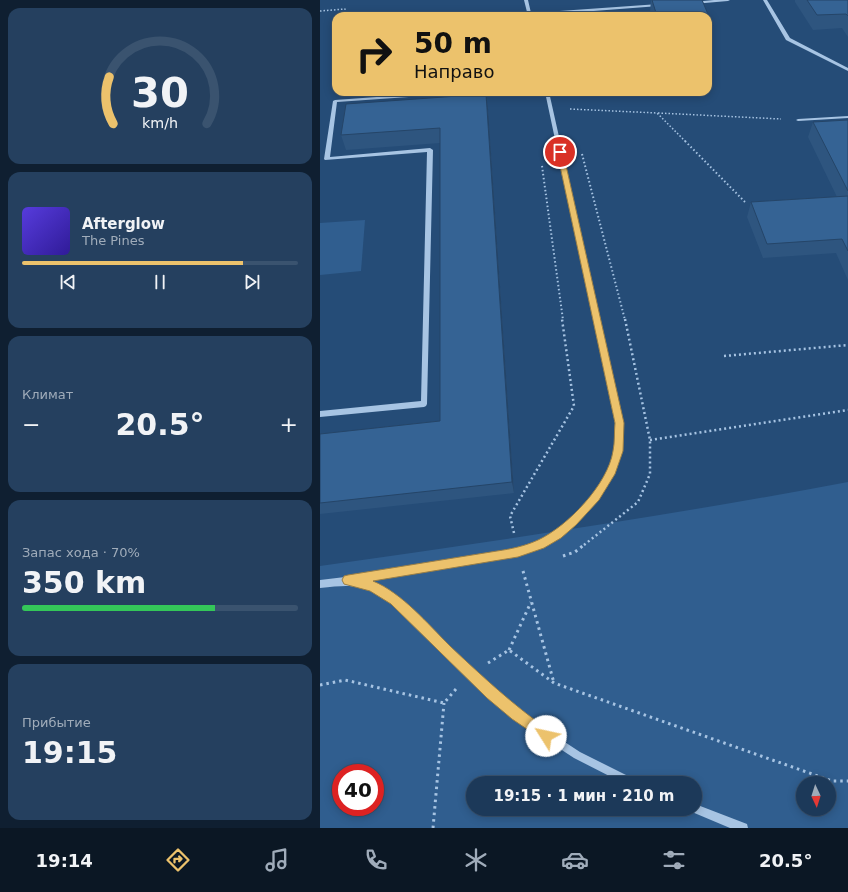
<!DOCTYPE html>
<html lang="ru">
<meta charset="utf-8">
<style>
:root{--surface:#1c3959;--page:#25405f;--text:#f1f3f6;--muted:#a0acba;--line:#3a536f;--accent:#ecc26c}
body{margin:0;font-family:"DejaVu Sans",sans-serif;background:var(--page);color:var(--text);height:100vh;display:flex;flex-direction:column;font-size:15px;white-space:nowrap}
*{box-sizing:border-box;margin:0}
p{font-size:13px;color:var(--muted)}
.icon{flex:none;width:22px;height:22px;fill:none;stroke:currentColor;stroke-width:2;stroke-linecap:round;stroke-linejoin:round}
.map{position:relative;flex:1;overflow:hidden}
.drawer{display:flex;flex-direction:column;gap:8px;padding:8px;background:#0f1f31;width:320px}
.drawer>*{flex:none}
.top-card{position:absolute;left:12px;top:12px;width:380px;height:84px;border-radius:12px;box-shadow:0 2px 10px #0003,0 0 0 1px var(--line);background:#ecc26c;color:#111;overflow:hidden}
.needle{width:26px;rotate:176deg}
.buttons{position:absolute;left:476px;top:776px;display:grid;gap:8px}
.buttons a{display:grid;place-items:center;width:40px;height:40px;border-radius:50%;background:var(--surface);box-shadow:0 2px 10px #0003,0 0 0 1px var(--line);font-size:20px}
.speed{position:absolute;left:12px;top:764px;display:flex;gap:8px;font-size:20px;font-weight:700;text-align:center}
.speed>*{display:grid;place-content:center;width:52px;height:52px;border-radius:50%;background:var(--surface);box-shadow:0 2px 10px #0003,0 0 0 1px var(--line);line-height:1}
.speed .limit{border:6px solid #d22;background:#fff;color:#111}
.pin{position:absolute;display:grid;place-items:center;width:34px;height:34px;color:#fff;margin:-17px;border:2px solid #fff;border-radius:50%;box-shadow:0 1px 4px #0007}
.me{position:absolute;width:44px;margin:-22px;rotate:305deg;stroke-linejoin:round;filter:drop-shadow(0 0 3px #0008)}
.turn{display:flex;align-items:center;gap:14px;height:84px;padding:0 16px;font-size:18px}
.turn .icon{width:52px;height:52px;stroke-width:2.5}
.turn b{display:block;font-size:28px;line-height:34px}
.big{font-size:30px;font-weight:700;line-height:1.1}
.drawer .widget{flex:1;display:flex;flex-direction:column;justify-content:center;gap:6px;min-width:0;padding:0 14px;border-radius:12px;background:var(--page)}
.drawer .dial{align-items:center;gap:0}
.dial svg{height:104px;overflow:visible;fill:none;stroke:var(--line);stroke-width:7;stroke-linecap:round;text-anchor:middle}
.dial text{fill:var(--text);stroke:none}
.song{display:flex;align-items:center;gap:12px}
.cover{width:48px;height:48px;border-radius:6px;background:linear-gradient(135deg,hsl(250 70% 55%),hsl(250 70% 35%))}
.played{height:4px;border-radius:2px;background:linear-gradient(90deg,var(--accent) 80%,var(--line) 80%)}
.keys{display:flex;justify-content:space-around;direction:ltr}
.heat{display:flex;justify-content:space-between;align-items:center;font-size:22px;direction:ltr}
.charge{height:6px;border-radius:3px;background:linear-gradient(90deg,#34c759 70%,var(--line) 0)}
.trip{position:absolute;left:146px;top:776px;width:236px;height:40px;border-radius:20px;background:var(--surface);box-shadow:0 2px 10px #0003,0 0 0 1px var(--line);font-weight:700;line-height:40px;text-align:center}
.dock{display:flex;height:64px;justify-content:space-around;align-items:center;background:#0b1724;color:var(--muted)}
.dock .icon{width:28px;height:28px}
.dock .on{color:var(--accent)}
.dock b{font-size:18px;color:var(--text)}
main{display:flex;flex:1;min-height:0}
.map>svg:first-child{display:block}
.green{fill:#305e8f;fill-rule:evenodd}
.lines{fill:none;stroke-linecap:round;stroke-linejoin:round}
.path-far3{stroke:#a7c4e3;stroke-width:1.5;stroke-dasharray:1.5 2;stroke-linecap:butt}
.path-far2{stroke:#a7c4e3;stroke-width:2;stroke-dasharray:1.5 2.5;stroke-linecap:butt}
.path-far1{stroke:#a7c4e3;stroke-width:2.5;stroke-dasharray:2 3;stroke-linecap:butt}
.path{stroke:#a7c4e3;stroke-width:3;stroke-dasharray:2.5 4;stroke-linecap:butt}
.minor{fill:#a7c4e3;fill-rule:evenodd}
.wall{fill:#2e557f}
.shaded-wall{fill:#254568}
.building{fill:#356394;stroke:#254568}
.route{fill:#ecc26c;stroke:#997e46}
</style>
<main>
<section class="drawer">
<div class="widget dial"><svg viewBox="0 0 100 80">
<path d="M14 69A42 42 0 1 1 86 69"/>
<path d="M14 69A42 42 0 0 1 11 33" stroke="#ecc26c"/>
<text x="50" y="56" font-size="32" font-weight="700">30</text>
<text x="50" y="72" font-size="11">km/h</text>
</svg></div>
<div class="widget">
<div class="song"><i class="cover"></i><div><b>Afterglow</b><p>The Pines</p></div></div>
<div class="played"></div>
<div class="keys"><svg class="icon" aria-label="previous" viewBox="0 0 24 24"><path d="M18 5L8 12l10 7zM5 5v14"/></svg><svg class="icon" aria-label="pause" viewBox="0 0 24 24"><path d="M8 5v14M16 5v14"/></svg><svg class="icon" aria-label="next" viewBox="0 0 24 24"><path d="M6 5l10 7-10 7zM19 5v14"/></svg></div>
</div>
<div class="widget"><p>Климат</p>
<div class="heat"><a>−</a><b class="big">20.5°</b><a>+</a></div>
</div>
<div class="widget"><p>Запас хода · 70%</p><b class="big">350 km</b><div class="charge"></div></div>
<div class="widget"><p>Прибытие</p><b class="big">19:15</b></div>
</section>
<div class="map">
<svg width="528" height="828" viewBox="0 0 528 828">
<rect width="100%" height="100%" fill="#254c77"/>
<g class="green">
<path d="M45 220 41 271 0 275V223Z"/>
<path d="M528 482V828H0V566C176 541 353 515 528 482ZM21 773H55V807H21ZM153 783H375V809H153ZM483 783H509V809H483Z"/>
</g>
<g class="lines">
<g class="path-far3">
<path d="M0 11 25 9 24 16"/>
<path d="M250 109 337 113 366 142"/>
<path d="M338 113 461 119"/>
</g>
<g class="path-far2">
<path d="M365 141 426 203"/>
<path d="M262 154 305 320"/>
<path d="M222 166 243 320"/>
</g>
<g class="path-far1">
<path d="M404 356 528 345"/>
<path d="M330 440 528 410"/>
<path d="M194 533 190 516 254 406 242 319"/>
<path d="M264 545 318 502 330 474V440L305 319"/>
</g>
<g class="path">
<path d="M243 556 255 552 265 544"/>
<path d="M203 571 234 683"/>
<path d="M189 650 211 602"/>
<path d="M168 663 189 650 234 683 512 781H528"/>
<path d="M0 685 25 680 124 703 136 689"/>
<path d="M113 828 124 703"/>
</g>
<g class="minor">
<path d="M204 0H208L211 13 339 4 341 5 339 6 208 16Z"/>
<path d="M394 0H410L408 1 373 4 371 3 373 2Z"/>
<path d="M443 0H447L470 38 528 68V71L466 40Z"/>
<path d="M126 92H148L146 93 17 102 10 157 110 148 113 150 107 404 106 406 104 407 0 417V411L101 401 107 152 5 160 4 159 13 101 15 100Z"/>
<path d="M225 92H229L303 423C303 432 304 441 302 450 295 489 257 530 223 547 212 553 200 556 188 558L48 581 58 585 78 597 174 691 199 712 260 752 316 780 318 783H303L254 758 193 718 168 697 72 603C43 584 34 584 0 588V580L25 577 28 576 188 550C198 548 208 546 217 542 250 526 285 490 294 454 296 444 296 433 295 423Z"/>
<path d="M528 116V118L478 121 476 120 478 119Z"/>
<path d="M375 804 427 824 428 828H410L372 812 370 809H375Z"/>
</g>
</g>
<g class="wall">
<path d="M331 0H382L393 26 391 39H388V16H332L330 12Z"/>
<path d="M475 0H528V37L522 28 493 30 475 2Z"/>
<path d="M166 94 168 109 194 493 0 514V434L120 421V143L26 150 21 135Z"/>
<path d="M528 120V280L516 253 443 258 427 217 431 202 517 197 488 137 493 122Z"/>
</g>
<path class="shaded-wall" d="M166 94 168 109 194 493 192 482Z"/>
<g class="building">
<path d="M332 0H382L393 26H388V16H337Z"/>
<path d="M487 0H528V16L526 14 497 15Z"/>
<path d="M166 94 192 482 0 503V434L120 421V128L21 135 26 104Z"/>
<path d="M528 120V191L493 122Z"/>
<path d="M528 196V251L522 239 447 244 431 202Z"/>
</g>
<path class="route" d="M238 151 243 152 304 423 303 451 295 474 279 500 256 525 241 538 224 548 198 557 53 581C82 593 108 624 130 646 163 677 193 705 230 731L232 736 230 740 226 742 192 719 167 698 71 604 50 591 24 584 22 580 24 576 28 575 177 551C191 549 205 546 218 540 248 526 288 484 293 451 295 442 294 432 295 423L237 152Z"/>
</svg>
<div class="buttons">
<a><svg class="needle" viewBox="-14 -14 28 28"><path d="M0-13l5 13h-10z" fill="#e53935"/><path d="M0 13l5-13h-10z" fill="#a0acba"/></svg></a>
</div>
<div class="speed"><div class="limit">40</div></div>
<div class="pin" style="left:240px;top:152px;background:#d93025"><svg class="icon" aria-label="arrive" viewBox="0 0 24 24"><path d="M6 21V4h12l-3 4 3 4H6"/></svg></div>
<svg class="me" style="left:226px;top:736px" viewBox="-20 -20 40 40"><circle r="19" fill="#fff"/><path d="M0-13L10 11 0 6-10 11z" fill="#ecc26c"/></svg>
<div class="trip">19:15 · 1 мин · 210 m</div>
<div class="top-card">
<div class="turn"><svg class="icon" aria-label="right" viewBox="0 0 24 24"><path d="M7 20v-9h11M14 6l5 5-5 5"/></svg><div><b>50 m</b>Направо</div></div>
</div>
</div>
</main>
<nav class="dock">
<b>19:14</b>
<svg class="icon on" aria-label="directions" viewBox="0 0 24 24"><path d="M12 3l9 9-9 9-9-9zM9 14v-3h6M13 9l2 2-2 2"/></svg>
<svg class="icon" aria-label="music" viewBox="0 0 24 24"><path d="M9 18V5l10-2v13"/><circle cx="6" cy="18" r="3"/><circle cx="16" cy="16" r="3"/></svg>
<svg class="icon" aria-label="phone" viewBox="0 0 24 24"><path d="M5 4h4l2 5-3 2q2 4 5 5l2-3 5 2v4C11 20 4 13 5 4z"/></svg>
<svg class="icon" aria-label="climate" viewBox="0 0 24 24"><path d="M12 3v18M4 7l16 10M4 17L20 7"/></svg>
<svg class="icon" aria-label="car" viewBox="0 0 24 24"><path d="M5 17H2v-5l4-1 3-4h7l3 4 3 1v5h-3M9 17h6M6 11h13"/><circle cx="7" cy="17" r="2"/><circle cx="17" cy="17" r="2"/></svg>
<svg class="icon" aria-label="filters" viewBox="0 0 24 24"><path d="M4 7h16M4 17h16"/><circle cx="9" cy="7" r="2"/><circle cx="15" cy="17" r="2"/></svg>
<b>20.5°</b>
</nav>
